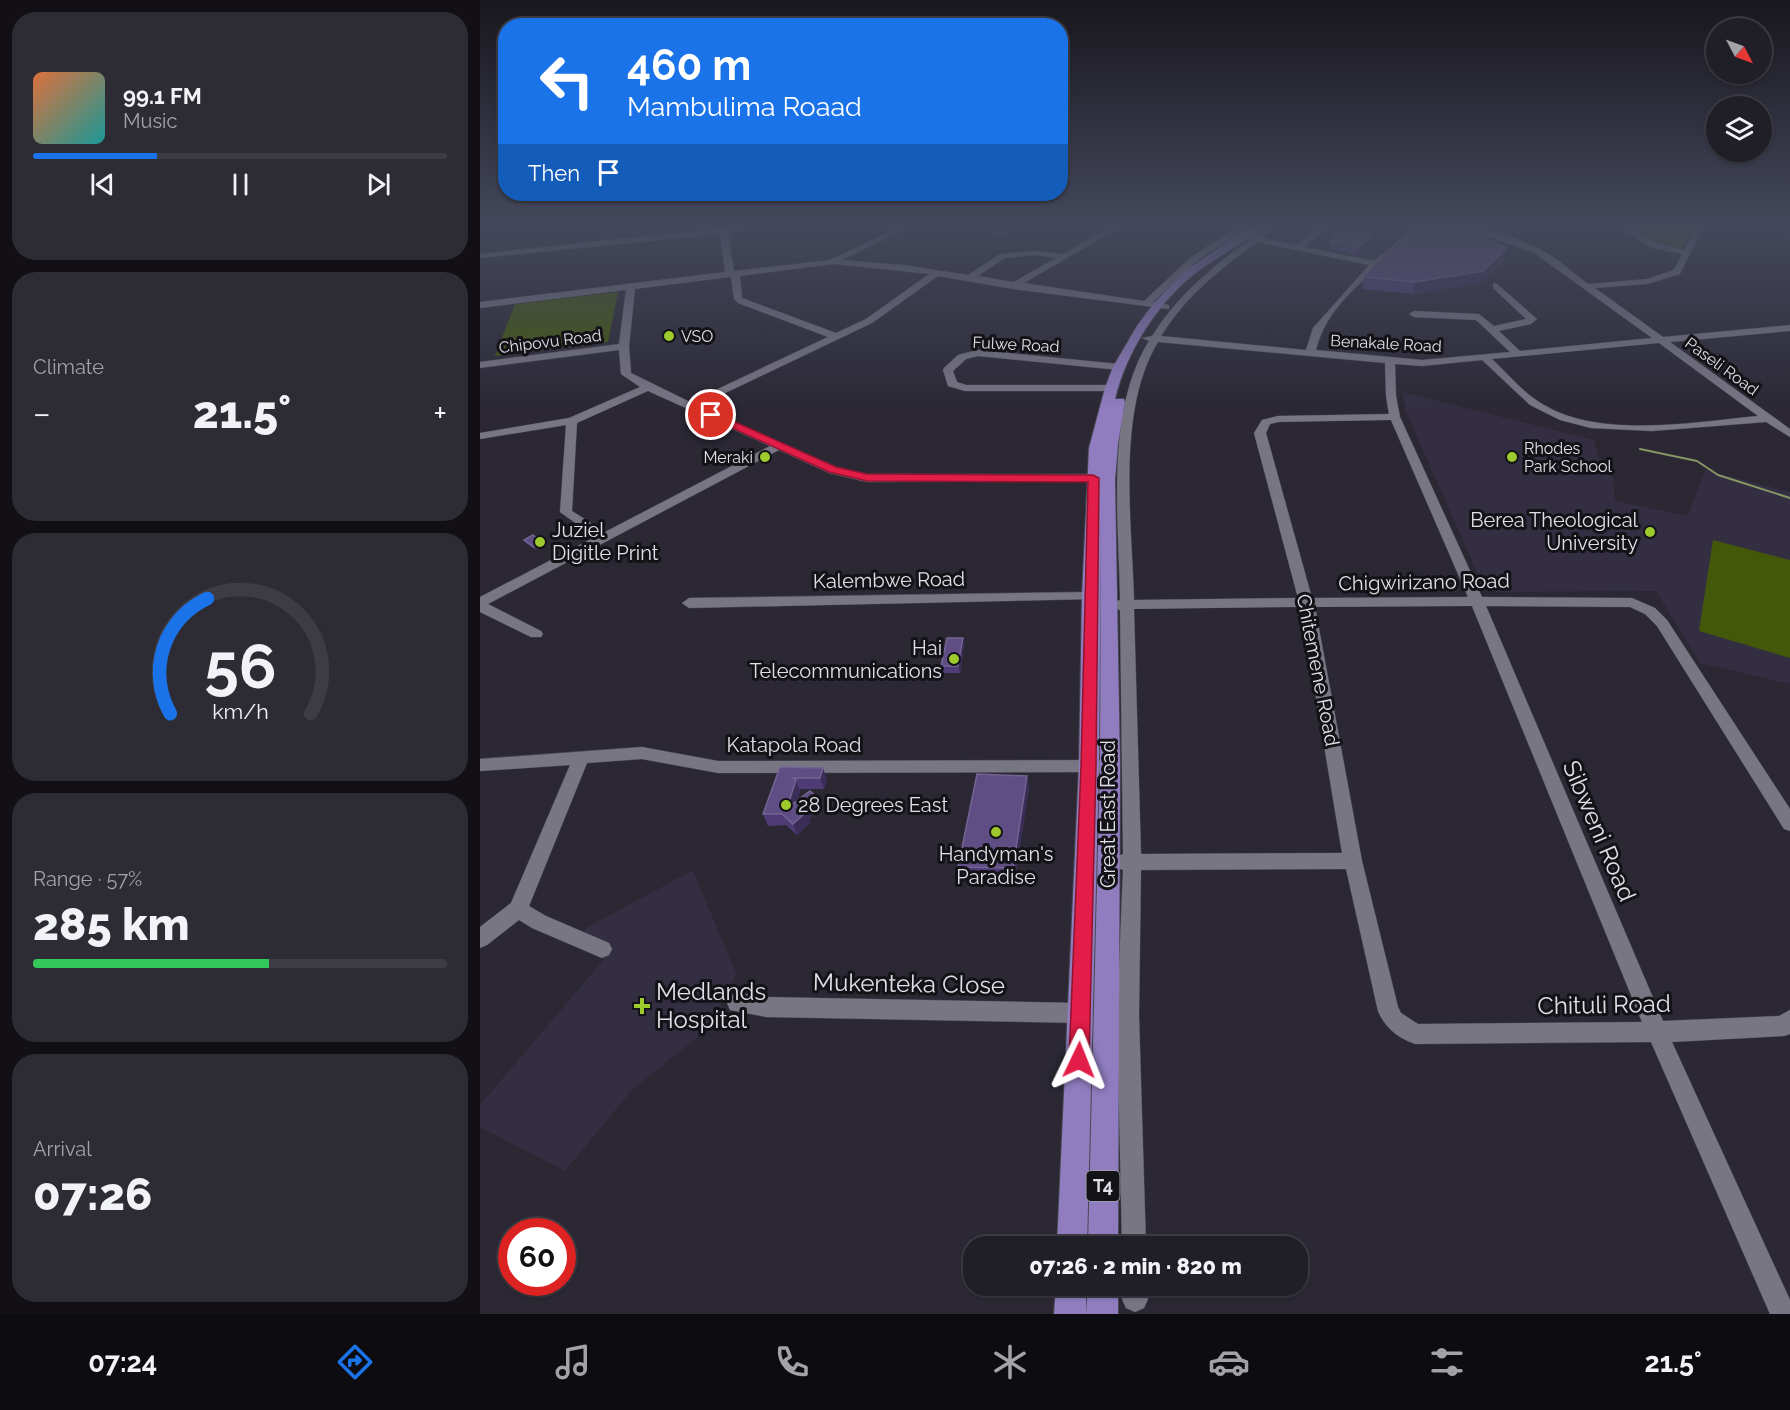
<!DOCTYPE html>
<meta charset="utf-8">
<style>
:root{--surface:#201e27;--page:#2d2b33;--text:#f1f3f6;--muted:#a2a2a7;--line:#3d3c44;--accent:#1a73e8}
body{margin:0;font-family:Raleway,sans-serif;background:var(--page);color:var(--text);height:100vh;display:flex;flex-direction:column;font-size:22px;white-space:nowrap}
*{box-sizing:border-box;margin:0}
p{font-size:20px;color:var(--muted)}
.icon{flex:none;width:33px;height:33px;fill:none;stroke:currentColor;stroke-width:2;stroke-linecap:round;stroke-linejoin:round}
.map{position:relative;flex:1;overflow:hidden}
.details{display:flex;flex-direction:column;gap:12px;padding:12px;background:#121015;width:480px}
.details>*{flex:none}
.guide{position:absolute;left:18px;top:18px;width:570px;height:183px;border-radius:24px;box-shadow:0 2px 4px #0004,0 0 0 2px var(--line);background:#1a73e8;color:#fff;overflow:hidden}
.needle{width:39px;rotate:131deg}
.fabs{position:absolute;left:1226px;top:18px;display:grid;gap:12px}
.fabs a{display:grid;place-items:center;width:66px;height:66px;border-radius:50%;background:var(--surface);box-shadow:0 2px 4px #0004,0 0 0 2px var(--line);font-size:30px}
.speed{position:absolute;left:18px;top:1218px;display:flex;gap:12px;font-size:30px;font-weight:700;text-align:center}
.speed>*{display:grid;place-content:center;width:78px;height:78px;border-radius:50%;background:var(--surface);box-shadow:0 2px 4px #0004,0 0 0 2px var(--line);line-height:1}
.speed .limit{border:9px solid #d22;background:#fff;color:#111}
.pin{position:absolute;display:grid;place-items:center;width:51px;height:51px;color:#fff;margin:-26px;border:3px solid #fff;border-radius:50%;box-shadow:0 2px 6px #0007}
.me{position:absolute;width:66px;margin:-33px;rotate:2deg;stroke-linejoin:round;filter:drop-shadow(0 0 4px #0008)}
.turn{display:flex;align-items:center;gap:21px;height:126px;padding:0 30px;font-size:27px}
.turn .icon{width:78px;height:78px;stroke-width:2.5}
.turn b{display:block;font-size:42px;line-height:51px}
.then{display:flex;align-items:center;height:57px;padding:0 30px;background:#0003;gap:12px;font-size:22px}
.big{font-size:45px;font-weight:800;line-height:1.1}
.details .tile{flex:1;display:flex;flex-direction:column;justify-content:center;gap:9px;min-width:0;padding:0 21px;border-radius:24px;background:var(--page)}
.details .dial{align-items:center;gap:0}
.dial svg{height:156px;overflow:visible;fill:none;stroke:var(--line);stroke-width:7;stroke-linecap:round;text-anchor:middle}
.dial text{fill:var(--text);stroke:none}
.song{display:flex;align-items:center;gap:18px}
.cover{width:72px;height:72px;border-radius:9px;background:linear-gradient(135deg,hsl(20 70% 55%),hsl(180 70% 35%))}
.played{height:6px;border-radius:3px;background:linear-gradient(90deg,var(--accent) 30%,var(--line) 30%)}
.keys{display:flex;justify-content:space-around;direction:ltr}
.heat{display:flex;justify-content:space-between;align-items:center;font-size:33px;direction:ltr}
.charge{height:9px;border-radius:4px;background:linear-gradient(90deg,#34c759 57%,var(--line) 0)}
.trip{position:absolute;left:483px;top:1236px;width:345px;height:60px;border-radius:24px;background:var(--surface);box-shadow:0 2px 4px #0004,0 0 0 2px var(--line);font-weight:800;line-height:60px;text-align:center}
.tab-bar{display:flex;height:96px;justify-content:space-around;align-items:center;background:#0d0c10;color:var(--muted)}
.tab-bar .icon{width:42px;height:42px}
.tab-bar .active{color:var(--accent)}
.tab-bar b{font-size:27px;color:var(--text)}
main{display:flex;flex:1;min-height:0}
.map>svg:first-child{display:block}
.built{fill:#332e41}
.green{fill:#43580a}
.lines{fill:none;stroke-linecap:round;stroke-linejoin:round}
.stream{stroke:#869664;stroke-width:2}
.minor-casing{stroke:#484751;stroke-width:1}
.major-casing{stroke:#484751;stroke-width:2}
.minor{fill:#797684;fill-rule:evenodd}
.major{fill:#8f7dbf;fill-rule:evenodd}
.wall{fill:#4f3c77}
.shaded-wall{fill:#3a2d57}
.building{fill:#5f4e83;stroke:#736493;stroke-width:1.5}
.route{fill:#e11d48;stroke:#92132f;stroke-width:1.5}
.poi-dot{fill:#9eca2e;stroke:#131217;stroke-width:2}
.labels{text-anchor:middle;stroke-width:6;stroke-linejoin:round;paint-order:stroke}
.far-poi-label{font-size:16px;fill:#e0dfe7;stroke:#131217;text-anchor:start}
.far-street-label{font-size:16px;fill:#e0dfe7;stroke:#131217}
.shield{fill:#131217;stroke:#a2a2a9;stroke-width:1.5}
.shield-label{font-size:18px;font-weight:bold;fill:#e0dfe7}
.poi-label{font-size:20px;fill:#e0dfe7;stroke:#131217;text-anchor:end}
.street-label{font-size:20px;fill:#e0dfe7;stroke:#131217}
.near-street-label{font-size:24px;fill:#e0dfe7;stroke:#131217}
.near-poi-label{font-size:24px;fill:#e0dfe7;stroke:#131217;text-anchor:start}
</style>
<main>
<section class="details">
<div class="tile">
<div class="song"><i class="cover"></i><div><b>99.1 FM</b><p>Music</p></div></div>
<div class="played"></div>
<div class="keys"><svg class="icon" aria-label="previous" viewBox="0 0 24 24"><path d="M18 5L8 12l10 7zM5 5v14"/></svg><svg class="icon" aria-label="pause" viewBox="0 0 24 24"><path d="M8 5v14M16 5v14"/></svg><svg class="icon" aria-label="next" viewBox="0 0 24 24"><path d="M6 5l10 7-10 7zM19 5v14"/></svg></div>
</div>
<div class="tile"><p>Climate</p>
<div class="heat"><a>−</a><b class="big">21.5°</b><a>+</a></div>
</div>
<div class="tile dial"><svg viewBox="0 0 100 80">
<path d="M14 69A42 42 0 1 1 86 69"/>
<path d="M14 69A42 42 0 0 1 33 10" stroke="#1a73e8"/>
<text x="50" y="56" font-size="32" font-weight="700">56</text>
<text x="50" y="72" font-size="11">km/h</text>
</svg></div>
<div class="tile"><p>Range · 57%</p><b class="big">285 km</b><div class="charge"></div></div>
<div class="tile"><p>Arrival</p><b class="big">07:26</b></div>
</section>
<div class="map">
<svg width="1310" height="1314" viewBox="0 0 1310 1314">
<rect width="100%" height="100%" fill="#2b2834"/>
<g class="built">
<path d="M800 226H943L900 264 781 239Z"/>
<path d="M922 392 1114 440 1123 474 1133 476 1135 501 1208 516 1225 470 1310 492V684L1220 663 1176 591 1016 592 1004 588 926 412Z"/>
<path d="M213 870 256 974 231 1026 151 1091 85 1171 0 1127V1105L132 950 103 934 108 927Z"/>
</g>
<g class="green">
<path d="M1150 226H1216L1202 249 1181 245Z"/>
<path d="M138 292 128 342 15 356 35 304Z"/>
<path d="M1233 540 1310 560V658L1219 631Z"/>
</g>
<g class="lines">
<path class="stream" d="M1160 449 1217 461 1238 475 1310 498"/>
<defs>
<g id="minor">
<path d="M257 226H273L248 233 254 271 350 260 421 226H431L362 260 423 265 488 275 520 254 556 251 583 254 632 226H642L544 283 664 301 711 257 759 226H768L717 261 673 302 689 305V309L533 289 458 276 392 323 218 406 357 467 387 474H613L617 475V481L387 482 349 473 299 450 8 604 61 631 63 634 61 637H51L0 612V597L115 537 80 512 86 425 0 439V433L89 418 160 387 141 374 139 350 0 368V362L139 344 146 290 0 308V302L245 272 240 234 0 258V254ZM556 255 576 258 534 282 498 276 525 258ZM354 264 449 274 386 319 356 333 262 298 260 276ZM251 277 254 299 258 303 348 337 210 402 151 373 149 346 155 289ZM168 391 290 446 125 532 92 511 97 423Z"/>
<path d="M789 226H798L782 238 816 245 842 226H851L824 247 894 261 936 226H945C908 265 849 295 836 350L942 360 1030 352 996 320 934 317 929 314 934 311 999 314 1014 326 1046 319 1013 288V284L1016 283 1057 319 1051 324 1019 331 1040 351 1172 338 1053 252 1006 236 963 226C992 226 1032 235 1058 248 1076 257 1092 272 1108 284L1167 279 1194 270 1202 254 1172 248 1138 226H1147L1178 244 1204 250 1216 226H1224L1200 274 1167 284 1115 288 1183 337 1310 325V331L1190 342 1310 429V437L1286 422 1172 431 1111 428 1080 420 1050 405 1002 360 942 366 915 364 916 396 920 417 1002 597 1152 598 1175 608 1187 620 1310 809V831L1304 829 1177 626 1165 614 1150 607 1006 606 1183 1021 1299 1016 1310 1010V1034L1304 1036 1192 1042 1310 1300V1314H1290L1171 1042 935 1044C918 1038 905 1028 898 1011L866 869 661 870 659 1015 666 1246H642L637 1015 643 870 635 867 633 862 635 857 643 854 640 610 632 608 630 605 632 602 640 600C639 521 625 411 669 341L662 338 672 336C697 296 732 267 769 240L767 236H774ZM777 242 889 265 833 328 826 350 681 336C705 297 740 269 777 242ZM678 342 905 363 906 396 909 414 798 416 782 420 774 433 818 598 654 600C652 522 636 411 678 342ZM1179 343 1278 416C1215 422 1121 439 1064 405 1044 394 1029 375 1012 359ZM911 420 988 597 832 598 786 433 790 424 798 422ZM992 606 1162 1022 938 1024 921 1013 918 1007 882 861 835 607ZM821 607 862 853 661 854 654 609Z"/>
<path d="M498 350 639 364 644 367 639 370 498 356 486 359 473 371 477 382 486 385H631L636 388 631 391H485L468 386 463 370 464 368 478 355Z"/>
<path d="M610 592 617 596 615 599 209 608 202 603 209 598Z"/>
<path d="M162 747 238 761 630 760 636 761 638 766 636 771 630 772 238 773 162 759 107 763 49 906 66 916 129 943 132 949 129 955 122 958 52 928 39 920 7 945 0 948V927L31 903 90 765 0 771V759Z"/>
<path d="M257 993 286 997 600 1003 607 1006 610 1013 607 1020 600 1023 286 1017 250 1010 247 1003 250 996Z"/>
<path d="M642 1286H668V1299L664 1308 655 1312 646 1308 642 1299Z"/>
</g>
<g id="major">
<path d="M771 226H782C762 246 735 257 713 275 676 305 646 353 635 399H644L645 402 638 444 635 480 640 766 638 1246H608L620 766 621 521 619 766 607 1246H577L599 766 602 596 609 448 625 388 633 367 657 326 674 303 705 271Z"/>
<path d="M576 1286H606V1314H574Z"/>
<path d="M608 1286H638V1314H606Z"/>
</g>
</defs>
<use href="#minor" class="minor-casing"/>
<use href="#major" class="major-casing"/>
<use href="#minor" class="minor"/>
<use href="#major" class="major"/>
</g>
<g class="wall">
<path d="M493 226H544L525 236 494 229Z"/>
<path d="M892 236 890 245 877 255 849 249 850 241Z"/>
<path d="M1026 248 1024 260 1000 283 933 294 882 289 884 277Z"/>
<path d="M44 540 63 542 65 546 56 550 46 543Z"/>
<path d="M484 645 480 673H463L461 666Z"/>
<path d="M300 767 347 779 344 789H320V791L318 800 341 808 329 819 330 823 317 835 306 825 288 826 283 814Z"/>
<path d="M549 787 535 879 481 878 478 867Z"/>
</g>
<g class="shaded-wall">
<path d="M524 226H544L525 236Z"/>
<path d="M892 236 890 245 877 255 878 247Z"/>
<path d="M1026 248 1024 260 1000 283 933 294 935 282Z"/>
<path d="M63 542 65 546 56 550 54 547Z"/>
<path d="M483 638 484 645 480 673 478 666Z"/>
<path d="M343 768 347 779 344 789 340 778Z"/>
<path d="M547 776 549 787 535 879 533 868Z"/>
<path d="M316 780 320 791 312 819 307 808Z"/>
<path d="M337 797 341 808 329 819 330 823 317 835 313 824 324 808Z"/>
</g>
<g class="building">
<path d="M939 226H948L999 236 1026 248 1003 271 935 282 884 277 902 257Z"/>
<path d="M864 230 892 236 878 247 850 241Z"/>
<path d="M53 535 63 542 54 547 44 540Z"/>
<path d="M467 638H483L478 666H461Z"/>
<path d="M300 767 343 768 340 778H313L316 780 307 808 330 791 337 797 324 808 326 812 313 824 302 814H283Z"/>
<path d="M497 774 547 776 533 868 478 867Z"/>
</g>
<linearGradient id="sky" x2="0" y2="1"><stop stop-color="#18161d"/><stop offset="0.55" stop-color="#44485c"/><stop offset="1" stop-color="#44485c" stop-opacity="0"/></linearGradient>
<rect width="1310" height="410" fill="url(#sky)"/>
<path class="route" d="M228 413H235L356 467 387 474 613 475 619 478 616 766 609 1060 606 1067 599 1070 592 1067 589 1060 601 766 608 482 387 481 349 472 228 417Z"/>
<g class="poi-dot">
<circle cx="189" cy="336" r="6"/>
<circle cx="285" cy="457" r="6"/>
<circle cx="1032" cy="457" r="6"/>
<circle cx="1170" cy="532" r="6"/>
<circle cx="60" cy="542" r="6"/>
<circle cx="474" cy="659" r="6"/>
<circle cx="306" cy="805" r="6"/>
<circle cx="516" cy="832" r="6"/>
<path d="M159 997h6v6h6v6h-6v6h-6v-6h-6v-6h6z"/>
</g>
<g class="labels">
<g class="far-poi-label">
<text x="201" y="342">VSO</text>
<text x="1044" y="454">Rhodes<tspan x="1044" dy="18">Park School</tspan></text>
<text x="273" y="463" text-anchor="end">Meraki</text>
</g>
<g class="far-street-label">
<text transform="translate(70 341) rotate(-7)" y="6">Chipovu Road</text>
<text transform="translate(906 343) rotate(3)" y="6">Benakale Road</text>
<text transform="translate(536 344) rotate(3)" y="6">Fulwe Road</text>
<text transform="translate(1242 366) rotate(36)" y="6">Paseli Road</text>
</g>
<rect class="shield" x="606.5" y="1171" width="33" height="30" rx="4.5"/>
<g class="shield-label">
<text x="623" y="1192">T4</text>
</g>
<g class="poi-label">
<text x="1158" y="527">Berea Theological<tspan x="1158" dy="23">University</tspan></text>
<text x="72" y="537" text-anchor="start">Juziel<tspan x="72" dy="23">Digitle Print</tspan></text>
<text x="462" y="655">Hai<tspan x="462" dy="23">Telecommunications</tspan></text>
<text x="318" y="812" text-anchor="start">28 Degrees East</text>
<text x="516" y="861" text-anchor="middle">Handyman's<tspan x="516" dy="23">Paradise</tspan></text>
</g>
<g class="street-label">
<text transform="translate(409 580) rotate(-1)" y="7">Kalembwe Road</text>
<text transform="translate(944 582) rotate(-1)" y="7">Chigwirizano Road</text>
<text transform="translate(838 670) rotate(79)" y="7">Chitemene Road</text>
<text x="314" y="752">Katapola Road</text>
<text transform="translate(628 814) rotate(-90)" y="7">Great East Road</text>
</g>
<g class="near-street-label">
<text transform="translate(1119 831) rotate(67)" y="8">Sibweni Road</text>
<text transform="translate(429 984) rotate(1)" y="8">Mukenteka Close</text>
<text transform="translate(1124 1005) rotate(-1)" y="8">Chituli Road</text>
</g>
<g class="near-poi-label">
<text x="176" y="1000">Medlands<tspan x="176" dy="28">Hospital</tspan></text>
</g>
</g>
</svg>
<div class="fabs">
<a><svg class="needle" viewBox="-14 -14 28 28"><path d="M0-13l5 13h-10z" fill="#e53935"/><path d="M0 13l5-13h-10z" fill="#a2a2a7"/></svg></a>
<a><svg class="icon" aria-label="layers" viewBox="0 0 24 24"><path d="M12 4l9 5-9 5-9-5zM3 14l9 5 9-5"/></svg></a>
</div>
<div class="speed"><div class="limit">60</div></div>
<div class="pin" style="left:231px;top:415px;background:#d93025"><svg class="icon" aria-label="arrive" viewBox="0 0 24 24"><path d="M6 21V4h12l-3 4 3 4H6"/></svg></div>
<svg class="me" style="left:599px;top:1060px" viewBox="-20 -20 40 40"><path d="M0-17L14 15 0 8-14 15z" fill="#e11d48" stroke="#fff" stroke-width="4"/></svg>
<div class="trip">07:26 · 2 min · 820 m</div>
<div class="guide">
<div class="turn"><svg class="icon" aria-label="left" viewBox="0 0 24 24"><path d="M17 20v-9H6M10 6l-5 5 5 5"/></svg><div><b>460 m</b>Mambulima Roaad</div></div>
<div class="then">Then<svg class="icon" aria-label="arrive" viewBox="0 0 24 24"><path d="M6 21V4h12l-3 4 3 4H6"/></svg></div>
</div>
</div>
</main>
<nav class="tab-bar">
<b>07:24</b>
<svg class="icon active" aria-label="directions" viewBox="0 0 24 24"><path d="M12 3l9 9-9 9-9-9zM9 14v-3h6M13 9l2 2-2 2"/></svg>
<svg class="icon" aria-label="music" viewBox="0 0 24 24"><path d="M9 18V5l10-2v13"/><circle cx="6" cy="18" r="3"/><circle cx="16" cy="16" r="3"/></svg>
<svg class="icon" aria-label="phone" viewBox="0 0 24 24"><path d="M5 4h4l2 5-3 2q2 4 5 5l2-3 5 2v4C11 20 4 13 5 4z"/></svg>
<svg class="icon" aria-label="climate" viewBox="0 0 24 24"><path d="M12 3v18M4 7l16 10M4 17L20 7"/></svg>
<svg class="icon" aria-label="car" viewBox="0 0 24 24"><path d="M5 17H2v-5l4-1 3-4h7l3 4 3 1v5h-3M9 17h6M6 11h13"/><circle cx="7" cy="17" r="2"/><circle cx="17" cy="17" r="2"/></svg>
<svg class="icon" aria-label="filters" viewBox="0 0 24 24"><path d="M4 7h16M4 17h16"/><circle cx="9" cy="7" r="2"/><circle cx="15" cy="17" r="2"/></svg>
<b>21.5°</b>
</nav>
